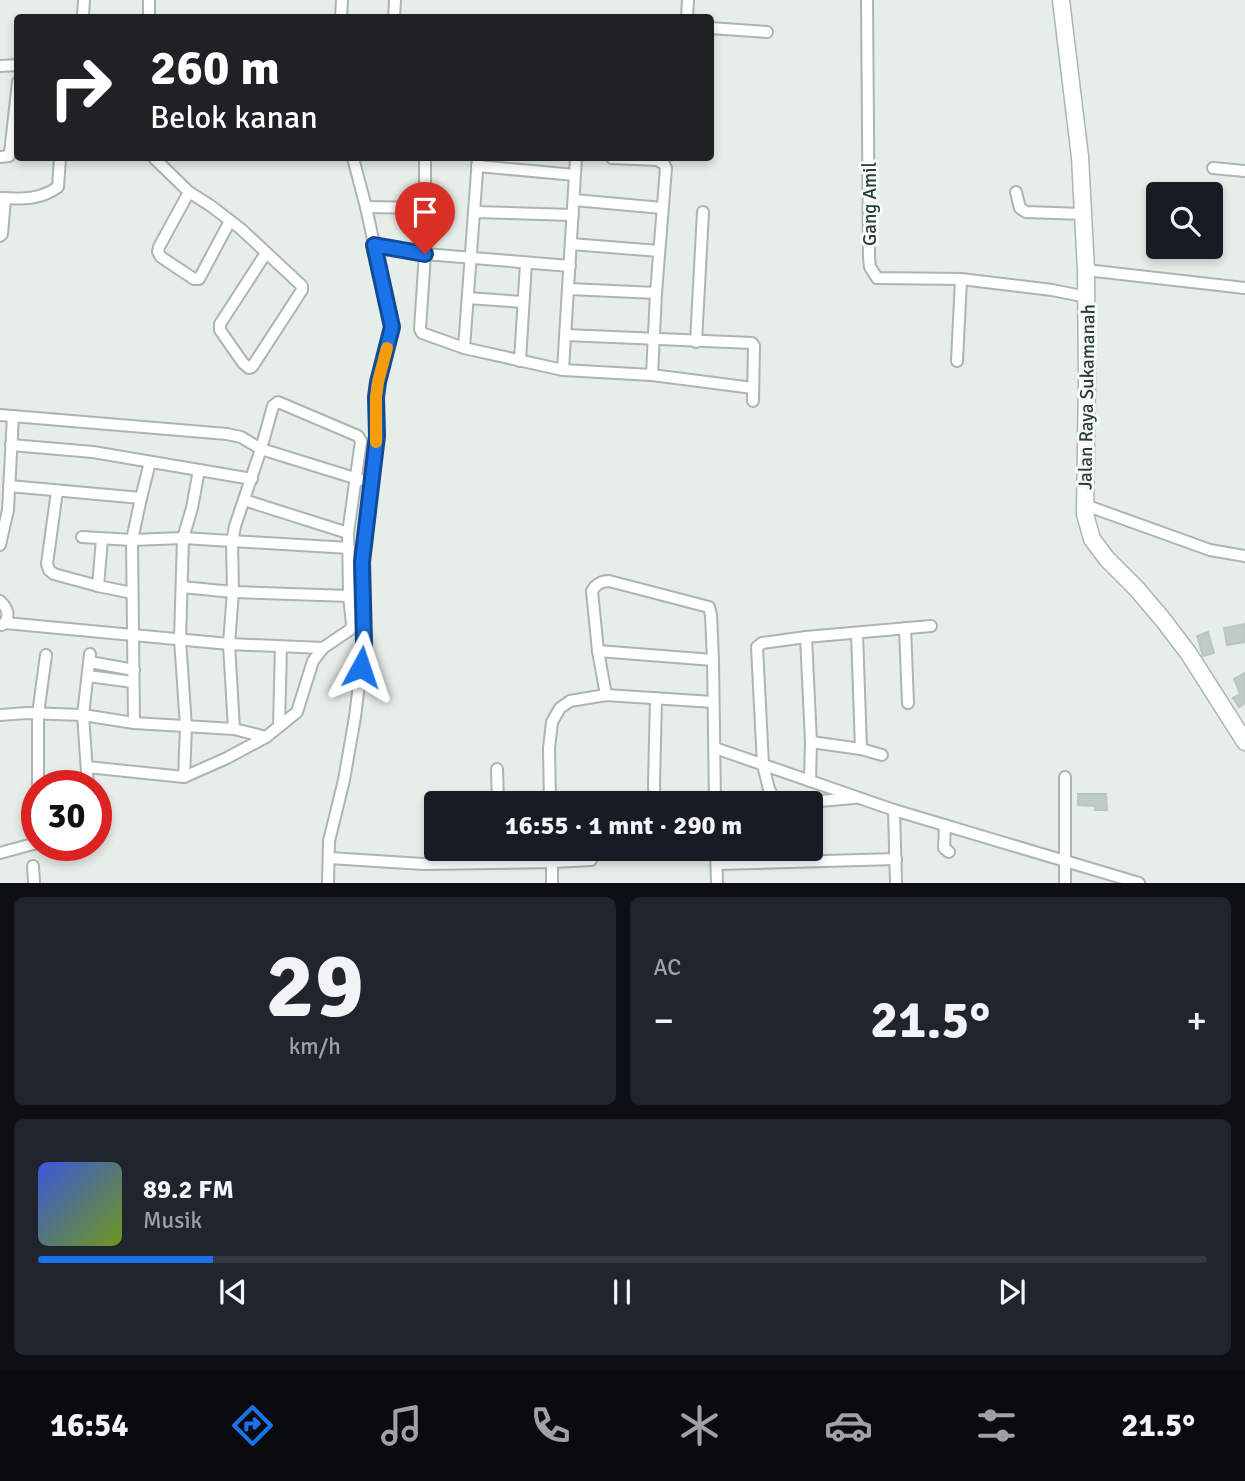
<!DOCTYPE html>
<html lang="id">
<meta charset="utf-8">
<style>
:root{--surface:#171b24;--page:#20242c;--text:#f1f3f6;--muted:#9ea1a6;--line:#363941;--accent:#1a73e8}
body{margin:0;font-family:Signika,sans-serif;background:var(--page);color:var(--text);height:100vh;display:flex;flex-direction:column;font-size:26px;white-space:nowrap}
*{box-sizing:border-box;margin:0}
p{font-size:23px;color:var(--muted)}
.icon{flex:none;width:38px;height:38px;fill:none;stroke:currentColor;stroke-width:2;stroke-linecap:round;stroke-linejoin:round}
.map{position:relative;height:883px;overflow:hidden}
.panel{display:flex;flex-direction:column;gap:14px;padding:14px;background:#0d0f14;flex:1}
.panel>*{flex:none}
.guide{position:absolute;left:14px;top:14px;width:700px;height:147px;border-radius:7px;box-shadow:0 4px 10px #0003;background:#202124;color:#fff;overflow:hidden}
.tools{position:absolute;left:1146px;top:182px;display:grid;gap:14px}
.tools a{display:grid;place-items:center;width:77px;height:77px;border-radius:7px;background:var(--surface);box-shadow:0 4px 10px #0003;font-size:35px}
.speed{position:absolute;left:21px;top:770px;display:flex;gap:14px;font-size:35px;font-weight:700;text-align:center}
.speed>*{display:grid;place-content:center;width:91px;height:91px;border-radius:50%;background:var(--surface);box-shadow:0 4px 10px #0003;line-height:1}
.speed .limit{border:10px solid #d22;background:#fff;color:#111}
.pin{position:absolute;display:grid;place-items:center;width:60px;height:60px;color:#fff;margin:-72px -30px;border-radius:50% 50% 50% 0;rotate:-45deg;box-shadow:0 0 7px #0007}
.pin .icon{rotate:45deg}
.me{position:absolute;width:77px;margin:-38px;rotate:5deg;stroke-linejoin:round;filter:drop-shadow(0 0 5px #0008)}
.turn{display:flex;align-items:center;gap:24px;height:147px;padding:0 21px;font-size:32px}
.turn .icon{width:91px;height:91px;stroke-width:2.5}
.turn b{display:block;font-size:49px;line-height:60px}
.big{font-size:52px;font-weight:700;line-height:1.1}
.panel .tile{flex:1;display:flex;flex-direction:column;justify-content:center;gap:10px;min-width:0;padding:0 24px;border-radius:10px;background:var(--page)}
.panel .dial{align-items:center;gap:0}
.dial b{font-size:91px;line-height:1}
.song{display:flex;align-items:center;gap:21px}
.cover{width:84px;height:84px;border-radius:10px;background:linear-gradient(135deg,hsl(230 70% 55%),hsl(80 70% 35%))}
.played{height:7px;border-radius:4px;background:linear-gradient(90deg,var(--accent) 15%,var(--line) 15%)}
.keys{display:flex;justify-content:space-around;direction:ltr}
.heat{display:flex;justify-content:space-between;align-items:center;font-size:38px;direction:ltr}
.panel .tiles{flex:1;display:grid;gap:14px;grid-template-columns:1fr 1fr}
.tile:last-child{grid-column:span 2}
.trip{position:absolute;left:424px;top:791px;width:399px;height:70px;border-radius:7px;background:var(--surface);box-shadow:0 4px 10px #0003;font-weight:700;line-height:70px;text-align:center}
.tab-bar{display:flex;height:112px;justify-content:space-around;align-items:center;background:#090b0e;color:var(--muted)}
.tab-bar .icon{width:49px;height:49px}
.tab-bar .on{color:var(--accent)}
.tab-bar b{font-size:32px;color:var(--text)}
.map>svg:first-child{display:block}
.building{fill:#bfcbc5;stroke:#b9c7bf;stroke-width:2}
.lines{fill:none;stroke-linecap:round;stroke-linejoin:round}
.street-casing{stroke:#aab6af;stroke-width:14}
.secondary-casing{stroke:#a6b9af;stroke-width:19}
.street{stroke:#fff;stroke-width:10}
.secondary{stroke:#fff;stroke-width:16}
.route-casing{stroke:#114b97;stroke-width:18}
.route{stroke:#1a73e8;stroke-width:12}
.slow{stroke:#f59e0b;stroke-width:12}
.labels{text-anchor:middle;stroke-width:6;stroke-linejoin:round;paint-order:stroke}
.street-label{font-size:19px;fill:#273f34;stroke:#f7faf8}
</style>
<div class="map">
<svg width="1245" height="883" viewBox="0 0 1245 883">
<rect width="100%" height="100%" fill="#e7eee9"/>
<g class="building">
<path d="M1245 624V642L1227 645 1224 628Z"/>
<path d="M1208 632 1214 653 1203 656 1197 636Z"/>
<path d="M1245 673V703L1239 707 1233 698 1240 694 1234 679Z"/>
<path d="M1078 794H1106L1107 810H1095V806L1078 805Z"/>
</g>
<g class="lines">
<defs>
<g id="street">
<path d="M867 0 869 258 870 267 877 278 961 279 1052 290 1087 297"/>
<path d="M83 15 84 0"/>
<path d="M149 18V0"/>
<path d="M341 18 342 0"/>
<path d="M394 18 395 0"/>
<path d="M687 18 688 0"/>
<path d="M710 28 767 32"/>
<path d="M0 66 18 65"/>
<path d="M0 157 9 156 10 153 18 82"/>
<path d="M154 158 189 192 211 206 241 229 302 286V290L252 367 249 368 243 363 220 330V324L266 253"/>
<path d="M425 158V254L420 329 422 333 464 348 563 370 652 375 753 388"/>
<path d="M612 158 657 160 664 164 666 168 656 293 652 375"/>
<path d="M477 166 575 175"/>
<path d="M1213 168 1245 171"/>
<path d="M189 192 159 247 158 252 161 257 194 279H199L230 221"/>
<path d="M1016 192 1020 208 1026 212 1083 214"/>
<path d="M0 198C22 199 40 200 58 187L60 158"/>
<path d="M574 200 662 208"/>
<path d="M366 207 425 208"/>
<path d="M475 212 573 215"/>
<path d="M0 236 2 234 5 198"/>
<path d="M571 244 659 251"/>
<path d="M374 245 425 254 570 266"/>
<path d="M1086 270 1245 288"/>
<path d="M569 289 656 293"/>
<path d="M468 298 523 302"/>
<path d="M566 335 752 343 754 346 753 401"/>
<path d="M696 342 703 212"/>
<path d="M464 348 478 158"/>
<path d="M520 361 526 263"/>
<path d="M957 361 961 279"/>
<path d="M563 370 576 158"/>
<path d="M0 415 227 434 241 437 261 449 361 480"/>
<path d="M11 445 93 452 252 479"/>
<path d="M9 486 141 498"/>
<path d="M57 491 47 564 49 570 54 574 98 586 132 593"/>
<path d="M244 500 348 533"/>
<path d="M1085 505 1210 550 1245 556"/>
<path d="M82 537 132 540 183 538 349 548"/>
<path d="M0 545 8 510 13 416"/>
<path d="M98 586 102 539"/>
<path d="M182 587 233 592 349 596"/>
<path d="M0 601C8 608 11 618 2 625"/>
<path d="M5 623 229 644 323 648"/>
<path d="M905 628 908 703"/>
<path d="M857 633 861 749"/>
<path d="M598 651 713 660"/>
<path d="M90 662 134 670"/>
<path d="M88 676 133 682"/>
<path d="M606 695 598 651 592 591C596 584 601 581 609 581L709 607 711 615 713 660 715 803"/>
<path d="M0 715 27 713 83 715 134 723 234 729 266 737"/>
<path d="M134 723 132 540 141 498 150 462"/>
<path d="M279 726 281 647"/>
<path d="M811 742 861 749 882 755"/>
<path d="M715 748 894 810 1139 883"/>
<path d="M87 767 184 777 227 758 266 737 297 712 313 661 323 648 351 629 352 624 349 596 348 533 361 441 358 436 278 402 273 406 261 449 235 526 232 542 233 592 229 644 234 729"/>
<path d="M497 769 498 803"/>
<path d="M184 777 186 727 180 639 183 538 192 508 199 470"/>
<path d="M1065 777V883"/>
<path d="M810 781 811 742 806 637 931 626"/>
<path d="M38 786V714L46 655"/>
<path d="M88 786 83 715 90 654"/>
<path d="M550 803 549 748 552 722 560 708 570 701 606 695 713 702"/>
<path d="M655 803 654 785 656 698"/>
<path d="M776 803 769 789 763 765 757 647 762 643 806 637"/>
<path d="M797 803 854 798"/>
<path d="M894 810 896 883"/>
<path d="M945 825 944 848 949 852"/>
<path d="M552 849V883"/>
<path d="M716 849 717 883"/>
<path d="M0 853 37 843"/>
<path d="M329 858 423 864 552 862 591 860"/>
<path d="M717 864 896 859"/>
<path d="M33 866 34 883"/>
<path d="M328 883 329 841 344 780 355 717 364 643 362 562 377 436 376 397 378 382 392 327 366 207 353 158"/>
</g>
<path id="secondary" d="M1061 0 1080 157 1086 270 1087 380 1085 514 1092 539 1107 559 1137 589 1164 621 1189 654 1245 742"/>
</defs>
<use href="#street" class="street-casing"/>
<use href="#secondary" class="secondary-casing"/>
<use href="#street" class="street"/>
<use href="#secondary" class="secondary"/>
</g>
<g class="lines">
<defs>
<path id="route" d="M361 667 364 643 362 562 377 436 376 397 378 382 392 327 374 245 425 254"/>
</defs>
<use href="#route" class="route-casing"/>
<use href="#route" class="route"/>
<path class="slow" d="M376 442V397L378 382 387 348"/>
</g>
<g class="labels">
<g class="street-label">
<text transform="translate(869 204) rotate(-90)" y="7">Gang Amil</text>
<text transform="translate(1086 397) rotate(-89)" y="7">Jalan Raya Sukamanah</text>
</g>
</g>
</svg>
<div class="tools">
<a><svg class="icon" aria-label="search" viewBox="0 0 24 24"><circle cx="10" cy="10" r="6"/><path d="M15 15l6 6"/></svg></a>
</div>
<div class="speed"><div class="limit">30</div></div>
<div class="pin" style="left:425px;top:254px;background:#d93025"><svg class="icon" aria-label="arrive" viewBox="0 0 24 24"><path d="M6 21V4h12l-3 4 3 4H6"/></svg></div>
<svg class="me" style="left:361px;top:667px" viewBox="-20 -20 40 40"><path d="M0-17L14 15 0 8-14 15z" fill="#1a73e8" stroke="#fff" stroke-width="4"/></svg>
<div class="trip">16:55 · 1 mnt · 290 m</div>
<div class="guide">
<div class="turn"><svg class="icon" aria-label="right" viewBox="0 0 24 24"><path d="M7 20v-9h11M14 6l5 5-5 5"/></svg><div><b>260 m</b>Belok kanan</div></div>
</div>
</div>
<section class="panel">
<div class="tiles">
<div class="tile dial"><b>29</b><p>km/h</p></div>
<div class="tile"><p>AC</p>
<div class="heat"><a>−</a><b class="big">21.5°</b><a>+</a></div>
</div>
<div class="tile">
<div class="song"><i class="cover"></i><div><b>89.2 FM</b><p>Musik</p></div></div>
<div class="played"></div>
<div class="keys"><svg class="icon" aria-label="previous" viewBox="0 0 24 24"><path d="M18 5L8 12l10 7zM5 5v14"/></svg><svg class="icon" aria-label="pause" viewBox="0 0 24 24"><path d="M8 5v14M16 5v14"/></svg><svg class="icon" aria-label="next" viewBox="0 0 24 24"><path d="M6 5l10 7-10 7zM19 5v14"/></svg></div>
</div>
</div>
</section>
<nav class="tab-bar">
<b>16:54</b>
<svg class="icon on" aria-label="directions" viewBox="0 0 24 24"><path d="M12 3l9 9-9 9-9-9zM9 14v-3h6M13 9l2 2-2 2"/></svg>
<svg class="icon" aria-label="music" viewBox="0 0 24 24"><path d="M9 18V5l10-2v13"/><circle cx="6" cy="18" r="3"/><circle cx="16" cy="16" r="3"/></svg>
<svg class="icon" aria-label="phone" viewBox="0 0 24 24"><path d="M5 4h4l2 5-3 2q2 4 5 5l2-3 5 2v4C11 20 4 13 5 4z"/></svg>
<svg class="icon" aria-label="climate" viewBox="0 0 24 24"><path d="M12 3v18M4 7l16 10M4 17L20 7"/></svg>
<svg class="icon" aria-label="car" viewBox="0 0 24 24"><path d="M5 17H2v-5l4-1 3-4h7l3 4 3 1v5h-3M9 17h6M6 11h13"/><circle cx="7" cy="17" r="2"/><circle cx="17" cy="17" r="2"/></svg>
<svg class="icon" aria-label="filters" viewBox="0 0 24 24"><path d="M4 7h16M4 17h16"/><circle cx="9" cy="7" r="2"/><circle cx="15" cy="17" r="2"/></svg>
<b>21.5°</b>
</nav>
